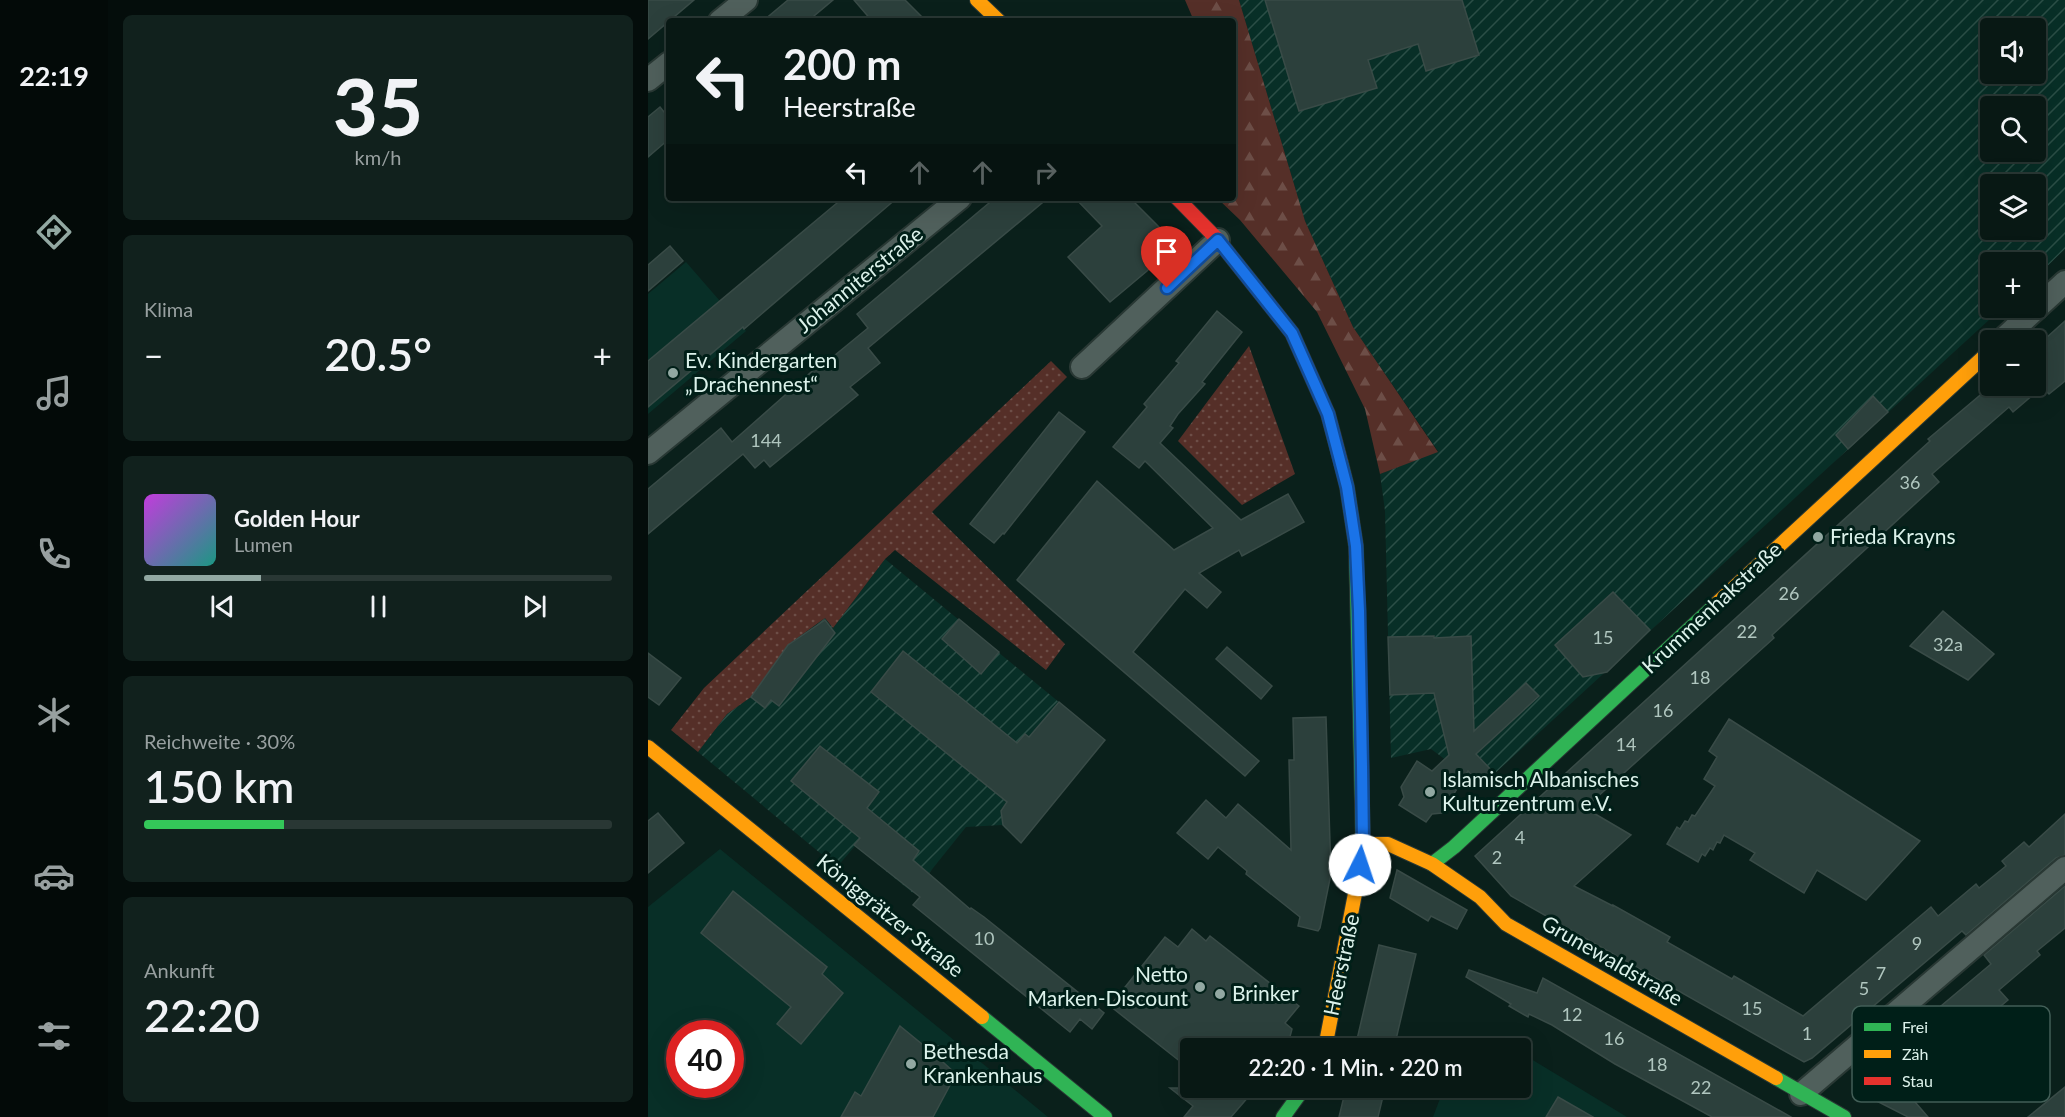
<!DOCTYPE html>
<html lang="de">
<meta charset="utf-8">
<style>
:root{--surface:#081814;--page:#11211d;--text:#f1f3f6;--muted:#98a0a0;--line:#293734;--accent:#92a8a2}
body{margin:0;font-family:Lato,sans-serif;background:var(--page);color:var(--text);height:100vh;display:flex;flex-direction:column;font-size:22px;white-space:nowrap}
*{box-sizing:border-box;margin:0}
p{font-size:20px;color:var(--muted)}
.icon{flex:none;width:33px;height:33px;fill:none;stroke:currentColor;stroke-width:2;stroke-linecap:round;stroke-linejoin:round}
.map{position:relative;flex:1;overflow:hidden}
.drawer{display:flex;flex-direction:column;gap:15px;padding:15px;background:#040d0b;width:540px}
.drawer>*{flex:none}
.banner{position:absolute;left:18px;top:18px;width:570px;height:183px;border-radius:6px;box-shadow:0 6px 24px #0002,0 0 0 2px var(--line);background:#081814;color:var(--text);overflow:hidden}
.controls{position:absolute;left:1332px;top:18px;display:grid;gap:12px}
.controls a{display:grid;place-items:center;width:66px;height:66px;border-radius:6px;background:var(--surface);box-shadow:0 6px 24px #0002,0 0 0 2px var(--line);font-size:30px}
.speed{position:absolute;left:18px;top:1020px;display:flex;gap:12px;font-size:30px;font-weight:700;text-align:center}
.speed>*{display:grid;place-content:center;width:78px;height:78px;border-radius:50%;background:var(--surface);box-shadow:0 6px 24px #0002,0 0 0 2px var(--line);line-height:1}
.speed .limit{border:9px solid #d22;background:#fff;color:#111}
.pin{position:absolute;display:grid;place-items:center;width:51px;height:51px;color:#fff;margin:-62px -26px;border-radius:50% 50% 50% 0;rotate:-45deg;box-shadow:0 0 6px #0007}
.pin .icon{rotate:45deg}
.me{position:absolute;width:66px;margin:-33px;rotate:4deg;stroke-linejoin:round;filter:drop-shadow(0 0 4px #0008)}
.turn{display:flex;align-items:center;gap:21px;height:126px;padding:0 18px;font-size:27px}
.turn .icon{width:78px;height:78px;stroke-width:2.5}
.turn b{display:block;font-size:42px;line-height:51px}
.lanes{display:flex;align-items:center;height:57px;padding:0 18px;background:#0003;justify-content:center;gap:30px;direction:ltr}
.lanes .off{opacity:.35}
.big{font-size:45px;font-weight:600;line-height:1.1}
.drawer .card{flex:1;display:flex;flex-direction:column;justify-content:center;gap:9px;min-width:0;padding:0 21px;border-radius:9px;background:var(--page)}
.drawer .dial{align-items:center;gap:0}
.dial b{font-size:78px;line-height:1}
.song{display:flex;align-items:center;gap:18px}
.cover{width:72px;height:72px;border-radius:9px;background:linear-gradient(135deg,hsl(290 70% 55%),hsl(170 70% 35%))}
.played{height:6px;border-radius:3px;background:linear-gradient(90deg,var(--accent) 25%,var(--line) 25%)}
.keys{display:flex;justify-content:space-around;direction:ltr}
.heat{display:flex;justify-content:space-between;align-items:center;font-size:33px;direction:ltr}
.charge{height:9px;border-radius:4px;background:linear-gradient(90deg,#34c759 30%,var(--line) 0)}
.trip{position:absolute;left:532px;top:1038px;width:351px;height:60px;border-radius:6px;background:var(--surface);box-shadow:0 6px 24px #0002,0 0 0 2px var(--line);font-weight:600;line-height:60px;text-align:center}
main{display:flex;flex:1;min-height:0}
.tab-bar{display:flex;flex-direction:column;width:108px;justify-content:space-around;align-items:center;background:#030a08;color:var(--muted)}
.tab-bar .icon{width:42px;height:42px}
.tab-bar .selected{color:var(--accent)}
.tab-bar b{font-size:27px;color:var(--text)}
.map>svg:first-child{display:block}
.built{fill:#082f27;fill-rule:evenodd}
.industrial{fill:url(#industrial-furrows);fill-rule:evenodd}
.green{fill:url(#green-dots)}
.forest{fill:url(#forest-firs)}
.building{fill:#2c403c;stroke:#394b47;stroke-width:1.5}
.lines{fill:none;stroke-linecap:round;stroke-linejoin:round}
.street-casing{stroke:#293834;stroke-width:26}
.fast-casing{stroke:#293834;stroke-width:16}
.slow-casing{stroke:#293834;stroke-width:16}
.jam-casing{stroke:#293834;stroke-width:16}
.street{stroke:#50605c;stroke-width:22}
.fast{stroke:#30b455;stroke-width:14}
.slow{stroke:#ff9f0a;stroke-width:14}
.jam{stroke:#e5322d;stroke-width:14}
.route-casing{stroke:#114b97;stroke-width:15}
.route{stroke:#1a73e8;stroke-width:10}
.poi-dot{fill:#92a8a2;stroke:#001f18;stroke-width:2}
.labels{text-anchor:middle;stroke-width:6;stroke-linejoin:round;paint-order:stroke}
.number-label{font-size:18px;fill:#b0c6bf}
.street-label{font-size:21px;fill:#dcf2eb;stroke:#001f18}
.poi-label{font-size:21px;fill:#dcf2eb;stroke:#001f18;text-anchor:start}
.key{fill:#001f18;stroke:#425e57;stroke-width:1.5}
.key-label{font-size:16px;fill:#dcf2eb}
</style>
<main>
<nav class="tab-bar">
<b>22:19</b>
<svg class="icon selected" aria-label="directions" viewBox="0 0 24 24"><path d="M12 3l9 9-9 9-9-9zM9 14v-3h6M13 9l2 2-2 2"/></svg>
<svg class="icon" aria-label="music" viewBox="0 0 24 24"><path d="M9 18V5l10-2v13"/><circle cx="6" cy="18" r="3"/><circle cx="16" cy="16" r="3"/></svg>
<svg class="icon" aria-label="phone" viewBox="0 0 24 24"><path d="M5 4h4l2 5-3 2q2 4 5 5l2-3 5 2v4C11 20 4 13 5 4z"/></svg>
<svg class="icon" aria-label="climate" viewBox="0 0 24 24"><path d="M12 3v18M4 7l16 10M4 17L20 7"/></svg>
<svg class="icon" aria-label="car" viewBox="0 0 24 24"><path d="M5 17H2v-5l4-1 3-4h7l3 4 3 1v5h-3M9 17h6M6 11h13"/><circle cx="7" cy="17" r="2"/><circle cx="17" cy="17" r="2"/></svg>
<svg class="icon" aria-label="filters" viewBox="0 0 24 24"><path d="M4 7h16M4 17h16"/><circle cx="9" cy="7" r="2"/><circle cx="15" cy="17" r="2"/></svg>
</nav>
<section class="drawer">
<div class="card dial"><b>35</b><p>km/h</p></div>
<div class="card"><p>Klima</p>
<div class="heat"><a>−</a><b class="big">20.5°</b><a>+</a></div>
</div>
<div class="card">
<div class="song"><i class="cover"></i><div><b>Golden Hour</b><p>Lumen</p></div></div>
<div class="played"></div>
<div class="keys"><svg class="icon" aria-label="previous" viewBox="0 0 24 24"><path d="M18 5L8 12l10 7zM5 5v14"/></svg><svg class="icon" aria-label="pause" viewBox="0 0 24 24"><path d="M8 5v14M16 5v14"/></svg><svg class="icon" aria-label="next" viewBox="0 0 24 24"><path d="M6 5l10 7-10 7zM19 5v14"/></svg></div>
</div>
<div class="card"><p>Reichweite · 30%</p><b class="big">150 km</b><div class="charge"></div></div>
<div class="card"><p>Ankunft</p><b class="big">22:20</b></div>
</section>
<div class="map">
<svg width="1417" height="1117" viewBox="0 0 1417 1117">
<defs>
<pattern id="industrial-furrows" width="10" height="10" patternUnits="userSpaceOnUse" patternTransform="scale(1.5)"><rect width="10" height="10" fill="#082f27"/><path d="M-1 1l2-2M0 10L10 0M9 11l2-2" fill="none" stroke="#2b4e46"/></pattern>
<pattern id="green-dots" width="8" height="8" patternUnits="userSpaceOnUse" patternTransform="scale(1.5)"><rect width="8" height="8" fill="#552f28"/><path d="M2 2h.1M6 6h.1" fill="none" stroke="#6d4e47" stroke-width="1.8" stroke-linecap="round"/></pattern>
<pattern id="forest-firs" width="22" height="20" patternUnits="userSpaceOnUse" patternTransform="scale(1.5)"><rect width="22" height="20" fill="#552f28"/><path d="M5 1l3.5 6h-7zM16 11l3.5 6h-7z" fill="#6d4e47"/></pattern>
</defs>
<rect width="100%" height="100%" fill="#0a201b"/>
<g class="built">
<path d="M38 262 98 331 0 414V294Z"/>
<path d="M72 849 400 1117H0V907ZM32 1034H82V1084H32Z"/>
<path d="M873 1053 979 1117H785L796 1088H873Z"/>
</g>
<g class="industrial">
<path d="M591 0H1417V249L1388 277V262H1342V308H1354L833 786 783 749 743 758 737 511 732 474 790 451 705 327 657 221ZM1342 28H1388V74H1342ZM1342 106H1388V152H1342ZM1342 184H1388V230H1342Z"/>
<path d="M237 559 457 740 373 843 354 825 318 827 265 893 207 846 189 867 50 752 79 714 103 697 144 642 177 618 185 628Z"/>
</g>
<g class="green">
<path d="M601 346 647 474 594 505 530 441Z"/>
<path d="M403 361 419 377 284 512 417 644 398 670 247 550 237 559 185 628 177 618 144 642 103 697 79 714 50 752 23 730 56 688Z"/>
</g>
<path class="forest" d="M537 0H591L657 221 705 327 790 452 732 474 717 409 669 312 592 220 569 198H585V21H546Z"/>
<g class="building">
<path d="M0 0H46L0 39Z"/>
<path d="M140 0H185L160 21H115Z"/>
<path d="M206 0H257L278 21H224Z"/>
<path d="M617 0H814L831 55 778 71 770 44 720 60 729 88 651 111Z"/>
<path d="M12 107 21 118V139L0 157V117Z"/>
<path d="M195 198H249L96 329 95 327 0 407V361Z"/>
<path d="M347 198H400L220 348 232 363 202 387 210 395 122 467 116 460 107 468 95 454 0 534V489L73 428 84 442 179 358 181 360 220 328 209 314Z"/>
<path d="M427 198H482L527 243 499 271 462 302 420 257 454 226Z"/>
<path d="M22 246 35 261 0 291V265Z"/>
<path d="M569 311 594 332 554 382 557 384 530 414 522 426 525 428 512 443 593 520 640 494 656 522 594 556 591 550 551 573 573 592 559 608 537 589 485 652 611 761 597 776 369 580 449 481 526 550 565 528 497 461 491 468 465 447 499 407 496 404 531 363 528 361Z"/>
<path d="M1417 321V381L1401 394 1394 387 1365 412 1361 407 1284 474 1291 482 1124 635 1126 638 937 808 983 835 926 886 965 906V905L1022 937 1019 942 1084 979 1086 976 1155 1016 1283 907 1290 916 1328 884 1331 888 1358 866 1354 861 1376 842 1381 847 1417 814V855L1408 858 1318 935 1314 931 1164 1058 1156 1062 863 896 827 856 1282 441 1280 439 1343 386H1393L1388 379V347Z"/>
<path d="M1225 396 1240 412 1200 449 1188 435Z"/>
<path d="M411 412 437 432 356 534 355 533 346 543 322 524Z"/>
<path d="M965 592 1002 630 959 672 935 677 907 645Z"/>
<path d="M1295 611 1346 654 1320 680 1262 646Z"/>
<path d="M311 619 351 652 333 674 294 639Z"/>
<path d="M177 620 187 633 131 706 123 700 117 708 103 697 140 645Z"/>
<path d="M786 636V638L823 636 826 731 878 683 891 696 828 754 846 773 833 786 820 771 794 813 784 814 778 822 751 805 756 797 753 787 769 761 784 771 801 755 786 693 742 695 740 637Z"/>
<path d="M579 647 624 686 613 699 568 659Z"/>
<path d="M255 651 369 743 377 734 381 737 411 702 457 740 373 843 355 825 353 811 359 802 223 692Z"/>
<path d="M0 653 33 678 11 705 0 697Z"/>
<path d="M678 717 683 874 672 928 670 931 650 926 652 917 598 874 599 871 570 847 560 859 529 833 558 800 578 818 590 804 643 850 641 760H646L645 718Z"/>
<path d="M1081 719 1272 841 1218 900 1169 870 1156 893 1102 860 1107 853 1076 835 1072 843 1069 842 1065 850 1062 848 1057 856 1054 854 1050 862 1019 844 1029 827 1032 829 1037 821 1040 822 1044 815 1047 816 1067 786 1056 779 1069 757 1061 751Z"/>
<path d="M172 746 231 792 219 808 271 851 265 860 322 909 323 908 336 917 456 1013 444 1029 432 1019 422 1032 265 905 272 897 206 845 212 838 143 781Z"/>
<path d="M10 813 36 843 0 873V821Z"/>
<path d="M749 870 819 910 809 929 783 916 780 921 742 898Z"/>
<path d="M1417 886V928L1389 951 1392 955 1351 990 1360 1000 1255 1088 1280 1117H1260L1207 1090 1206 1079 1343 964 1336 955Z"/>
<path d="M85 891 179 967 174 974 195 993 153 1044 129 1024 143 1007 53 933Z"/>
<path d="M544 929 558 941 562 936 651 1006 637 1023 644 1029 639 1048H543V1070L462 1006 517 937 530 947Z"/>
<path d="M731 945 768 954 746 1048H707Z"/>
<path d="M821 970 889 993 895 978 1143 1117H1064L967 1064 904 1025 881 1014 880 1017 861 1006 863 1004 818 977Z"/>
<path d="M252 1026 274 1044 290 1046 285 1053 308 1074 285 1117H193L207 1092 213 1096Z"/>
<path d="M1417 1087V1117H1380Z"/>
<path d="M522 1088H608L583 1117H536L545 1106Z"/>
<path d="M698 1088H737L730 1117H691Z"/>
<path d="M910 1097 945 1117H898Z"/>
</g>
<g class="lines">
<defs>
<g id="street">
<path d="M72 21 98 0"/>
<path d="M0 80 21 63"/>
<path d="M1354 340 1417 282"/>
<path d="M434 367 570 240"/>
<path d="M0 453 312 198"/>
<path d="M1153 1094 1417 868"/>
</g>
<g id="fast">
<path d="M693 463 699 487 708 546 715 844 712 868"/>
<path d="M784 864 806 847 1067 605"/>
<path d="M334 1017 457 1117"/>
<path d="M1128 1078 1196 1117"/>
<path d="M635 1117 656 1088"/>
</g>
<g id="slow">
<path d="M329 0 351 21"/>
<path d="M1067 605 1342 351"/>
<path d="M0 747 334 1017"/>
<path d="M715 844H740L784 864 832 897 858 924 1128 1078"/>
<path d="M677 1048 712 868"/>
</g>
<path id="jam" d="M529 198 570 240 644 333 680 414 693 463"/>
</defs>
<use href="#street" class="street-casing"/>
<use href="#fast" class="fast-casing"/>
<use href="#slow" class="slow-casing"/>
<use href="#jam" class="jam-casing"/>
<use href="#street" class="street"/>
<use href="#fast" class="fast"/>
<use href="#slow" class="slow"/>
<use href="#jam" class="jam"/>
</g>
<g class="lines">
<defs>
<path id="route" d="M519 288 570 240 644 333 680 414 699 487 708 546 711 611 714 766 715 844 712 865"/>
</defs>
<use href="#route" class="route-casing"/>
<use href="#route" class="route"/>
</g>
<g class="poi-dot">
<circle cx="25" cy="373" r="6"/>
<circle cx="1170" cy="537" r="6"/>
<circle cx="782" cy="792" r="6"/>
<circle cx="552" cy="987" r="6"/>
<circle cx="572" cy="994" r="6"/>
<circle cx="263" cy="1064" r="6"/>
</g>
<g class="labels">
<g class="number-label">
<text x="118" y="447">144</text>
<text x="1262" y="489">36</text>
<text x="1141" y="600">26</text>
<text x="1099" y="638">22</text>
<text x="955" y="644">15</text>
<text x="1300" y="651">32a</text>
<text x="1052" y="684">18</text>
<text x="1015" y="717">16</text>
<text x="978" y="751">14</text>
<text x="872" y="844">4</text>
<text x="849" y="864">2</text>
<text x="336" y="945">10</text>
<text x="1269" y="950">9</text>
<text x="1233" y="980">7</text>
<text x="1216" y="995">5</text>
<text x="1104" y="1015">15</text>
<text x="924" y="1021">12</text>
<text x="1159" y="1040">1</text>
<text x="966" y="1045">16</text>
<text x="1009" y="1071">18</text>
<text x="1053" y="1094">22</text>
</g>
<g class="street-label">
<text transform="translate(212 280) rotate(-39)" y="7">Johanniterstraße</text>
<text transform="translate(1064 608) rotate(-43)" y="7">Krummenhakstraße</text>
<text transform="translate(242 916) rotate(39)" y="7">Königgrätzer Straße</text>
<text transform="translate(964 961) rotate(30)" y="7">Grunewaldstraße</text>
<text transform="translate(694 965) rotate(-78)" y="7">Heerstraße</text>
</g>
<g class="poi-label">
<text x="37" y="368">Ev. Kindergarten<tspan x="37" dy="24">„Drachennest“</tspan></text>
<text x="1182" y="544">Frieda Krayns</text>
<text x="794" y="787">Islamisch Albanisches<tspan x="794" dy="24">Kulturzentrum e.V.</tspan></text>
<text x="540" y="982" text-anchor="end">Netto<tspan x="540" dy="24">Marken-Discount</tspan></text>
<text x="584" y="1001">Brinker</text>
<text x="275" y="1059">Bethesda<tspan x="275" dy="24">Krankenhaus</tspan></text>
</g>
</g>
<rect x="1204" y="1006" width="198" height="96" rx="9" class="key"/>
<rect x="1216" y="1023" width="27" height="8" fill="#30b455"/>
<rect x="1216" y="1050" width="27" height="8" fill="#ff9f0a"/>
<rect x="1216" y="1077" width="27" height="8" fill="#e5322d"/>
<g class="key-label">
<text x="1254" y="1033">Frei</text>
<text x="1254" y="1060">Zäh</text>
<text x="1254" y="1087">Stau</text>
</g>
</svg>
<div class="controls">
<a><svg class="icon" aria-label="sound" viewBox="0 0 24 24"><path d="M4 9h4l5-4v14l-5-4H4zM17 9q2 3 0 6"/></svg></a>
<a><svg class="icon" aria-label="search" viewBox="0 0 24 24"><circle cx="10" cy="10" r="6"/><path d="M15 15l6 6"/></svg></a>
<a><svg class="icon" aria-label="layers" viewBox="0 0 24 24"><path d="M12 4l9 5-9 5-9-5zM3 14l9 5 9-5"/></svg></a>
<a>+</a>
<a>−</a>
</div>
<div class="speed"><div class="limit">40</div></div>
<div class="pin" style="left:519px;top:288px;background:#d93025"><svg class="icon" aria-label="arrive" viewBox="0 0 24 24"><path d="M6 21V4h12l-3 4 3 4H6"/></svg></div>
<svg class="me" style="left:712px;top:865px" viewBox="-20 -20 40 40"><circle r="19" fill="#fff"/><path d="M0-13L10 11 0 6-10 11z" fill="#1a73e8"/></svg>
<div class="trip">22:20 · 1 Min. · 220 m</div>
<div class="banner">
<div class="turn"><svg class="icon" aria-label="left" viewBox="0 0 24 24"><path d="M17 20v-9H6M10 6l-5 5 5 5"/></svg><div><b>200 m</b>Heerstraße</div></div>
<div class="lanes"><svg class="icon" aria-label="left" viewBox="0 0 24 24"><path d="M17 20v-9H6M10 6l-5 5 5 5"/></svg><svg class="icon off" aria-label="ahead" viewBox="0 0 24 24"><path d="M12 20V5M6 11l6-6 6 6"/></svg><svg class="icon off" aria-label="ahead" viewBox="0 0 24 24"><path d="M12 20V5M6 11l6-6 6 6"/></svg><svg class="icon off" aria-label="right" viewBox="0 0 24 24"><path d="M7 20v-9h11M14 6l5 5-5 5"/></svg></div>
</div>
</div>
</main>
